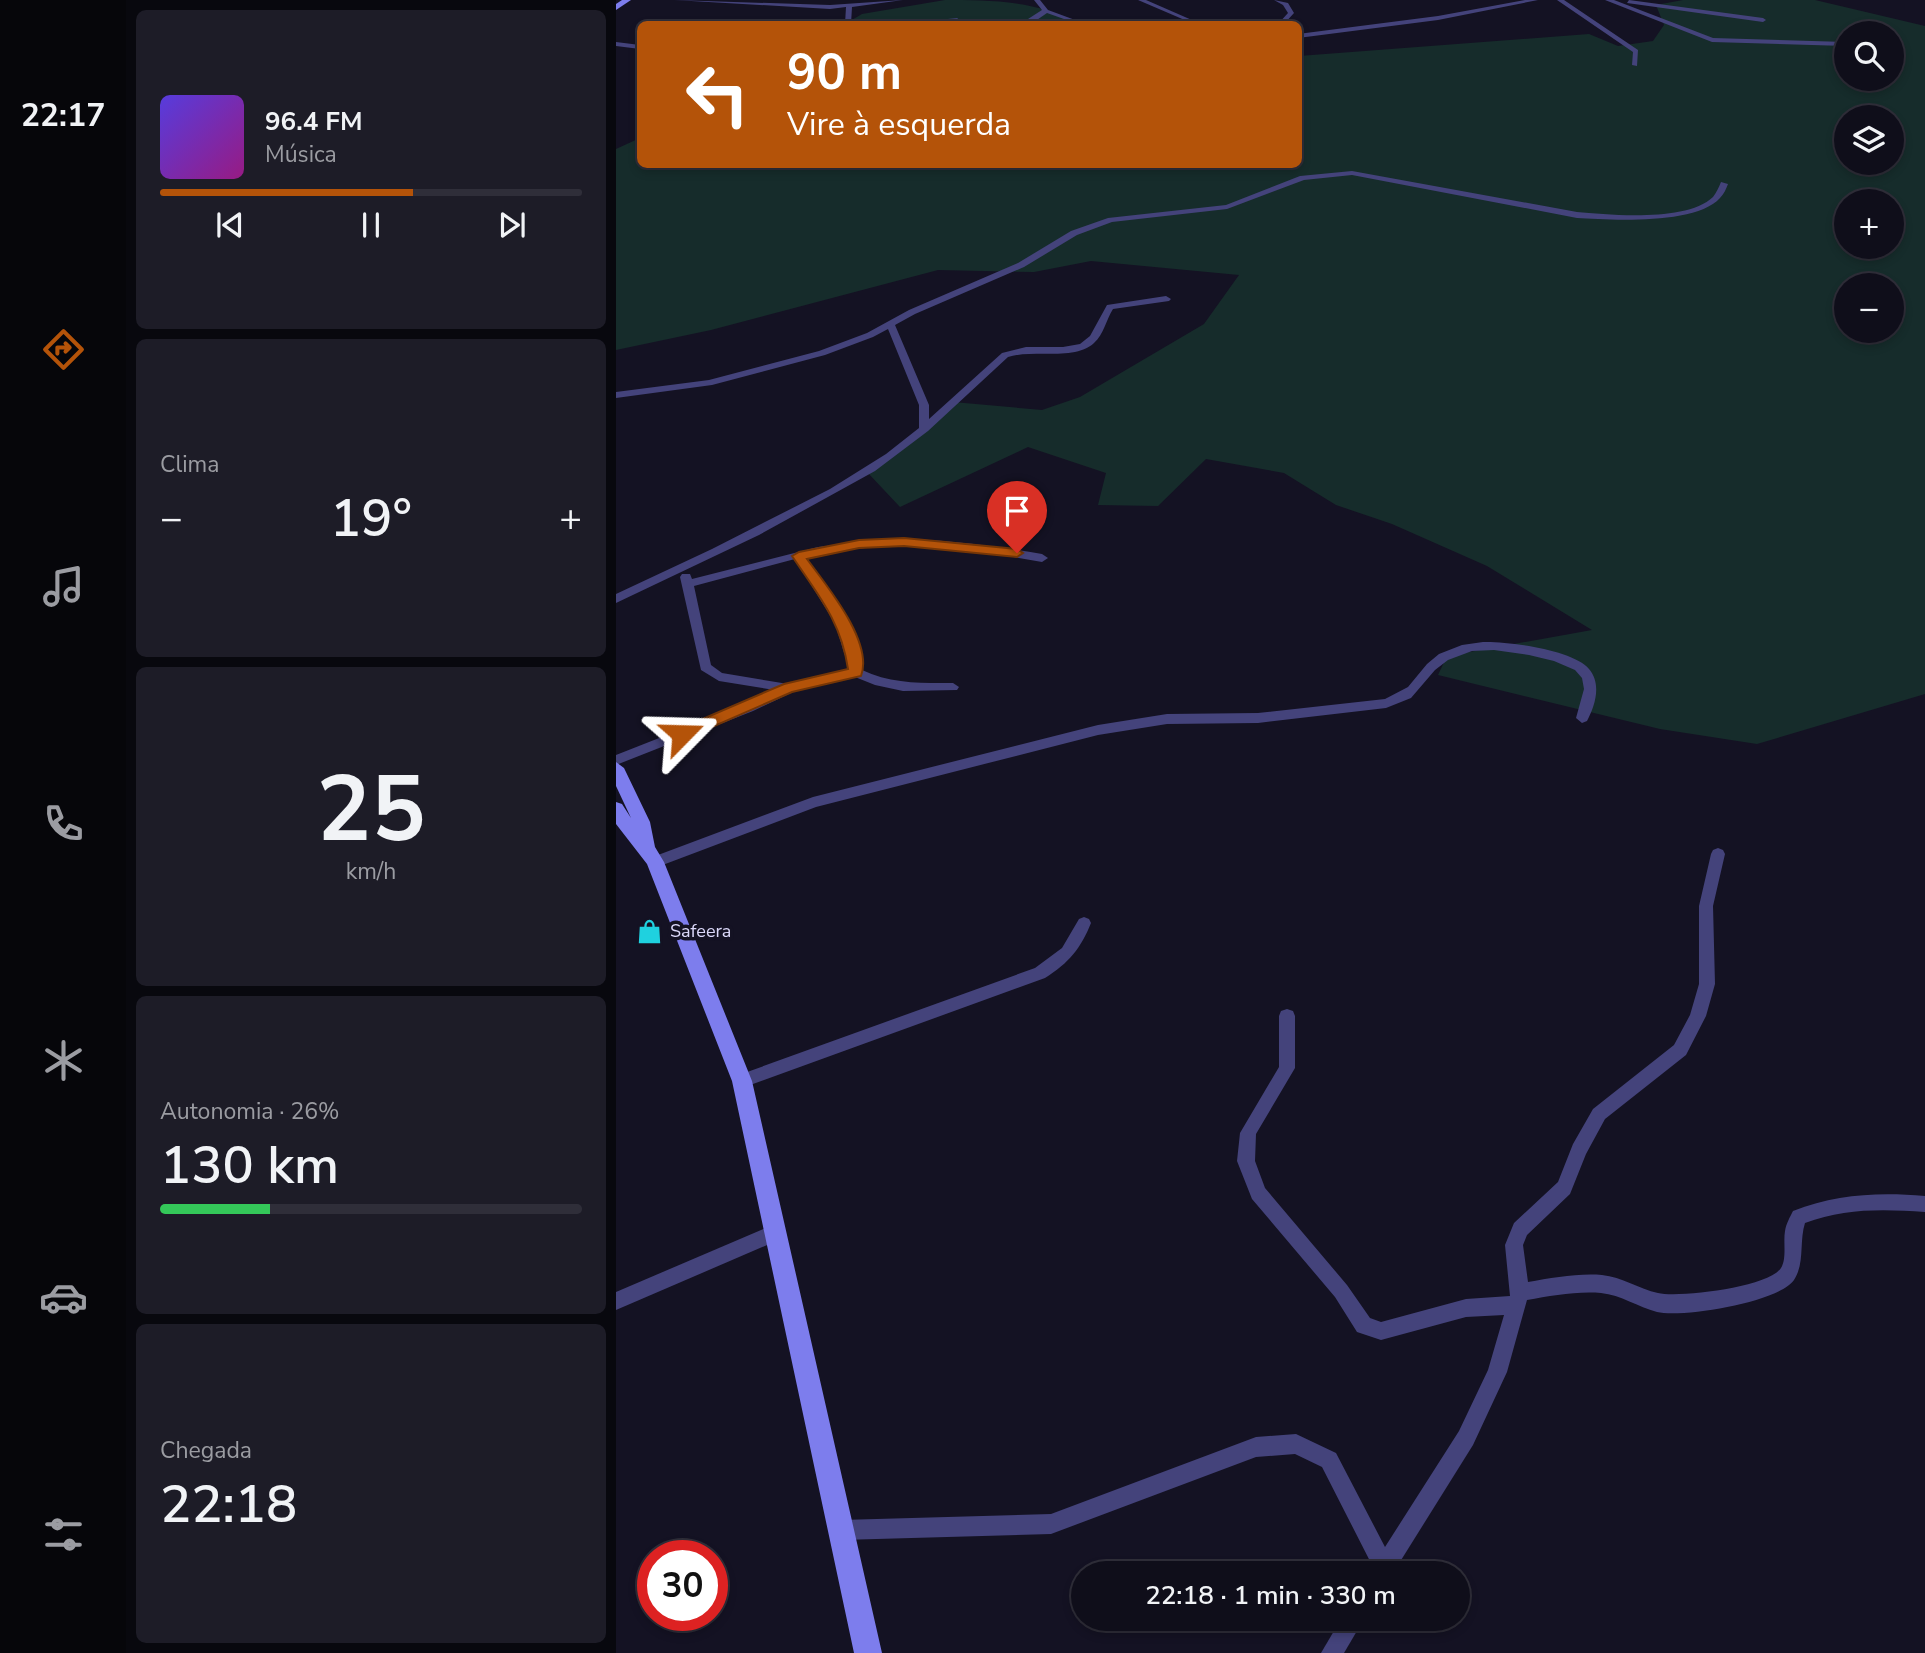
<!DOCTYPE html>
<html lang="pt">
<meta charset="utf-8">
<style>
:root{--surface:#0f0e1a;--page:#1d1c27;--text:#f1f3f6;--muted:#9b9ca2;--line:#2f2e39;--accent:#b45309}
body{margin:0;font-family:"Nunito Sans",sans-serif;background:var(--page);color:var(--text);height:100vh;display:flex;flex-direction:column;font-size:26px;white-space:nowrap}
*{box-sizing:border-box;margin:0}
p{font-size:23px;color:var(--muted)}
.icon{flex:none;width:38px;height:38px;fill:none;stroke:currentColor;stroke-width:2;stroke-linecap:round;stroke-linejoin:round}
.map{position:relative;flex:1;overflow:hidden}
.side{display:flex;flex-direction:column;gap:10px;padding:10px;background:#08080e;width:490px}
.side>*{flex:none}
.guide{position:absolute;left:21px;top:21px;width:665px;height:147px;border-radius:10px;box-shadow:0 4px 10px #0003,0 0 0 2px var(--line);background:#b45309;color:#fff;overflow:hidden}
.tools{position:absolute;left:1218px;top:21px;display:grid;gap:14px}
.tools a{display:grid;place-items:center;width:70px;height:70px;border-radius:50%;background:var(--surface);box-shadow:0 4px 10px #0003,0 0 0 2px var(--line);font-size:35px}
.speed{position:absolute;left:21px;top:1540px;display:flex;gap:14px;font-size:35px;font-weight:700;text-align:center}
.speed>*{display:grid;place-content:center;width:91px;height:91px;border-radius:50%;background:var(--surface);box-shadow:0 4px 10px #0003,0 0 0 2px var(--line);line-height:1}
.speed .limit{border:10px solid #d22;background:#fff;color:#111}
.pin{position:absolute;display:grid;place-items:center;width:60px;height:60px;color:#fff;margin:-72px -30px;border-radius:50% 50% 50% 0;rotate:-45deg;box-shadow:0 0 7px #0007}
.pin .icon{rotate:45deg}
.me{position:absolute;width:77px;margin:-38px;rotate:68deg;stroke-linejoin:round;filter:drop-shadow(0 0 5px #0008)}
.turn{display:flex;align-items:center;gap:24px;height:147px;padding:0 35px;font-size:32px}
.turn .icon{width:91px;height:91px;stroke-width:2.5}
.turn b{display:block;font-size:49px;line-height:60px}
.big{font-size:52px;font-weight:600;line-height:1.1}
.side .card{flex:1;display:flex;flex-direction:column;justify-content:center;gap:10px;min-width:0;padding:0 24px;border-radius:10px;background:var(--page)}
.side .dial{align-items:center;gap:0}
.dial b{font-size:91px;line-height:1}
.song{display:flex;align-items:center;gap:21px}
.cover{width:84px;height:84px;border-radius:10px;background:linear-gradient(135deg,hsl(250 70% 55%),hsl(310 70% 35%))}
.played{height:7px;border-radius:4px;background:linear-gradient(90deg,var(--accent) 60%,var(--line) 60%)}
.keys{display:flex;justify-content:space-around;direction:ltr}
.heat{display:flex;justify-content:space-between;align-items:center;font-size:38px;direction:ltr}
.charge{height:10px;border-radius:5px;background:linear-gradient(90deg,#34c759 26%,var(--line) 0)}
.trip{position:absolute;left:455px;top:1561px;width:399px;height:70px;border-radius:35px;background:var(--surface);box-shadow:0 4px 10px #0003,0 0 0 2px var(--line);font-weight:600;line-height:70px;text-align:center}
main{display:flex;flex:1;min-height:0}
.tab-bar{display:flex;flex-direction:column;width:126px;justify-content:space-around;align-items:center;background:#06060a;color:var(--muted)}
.tab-bar .icon{width:49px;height:49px}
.tab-bar .on{color:var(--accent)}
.tab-bar b{font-size:32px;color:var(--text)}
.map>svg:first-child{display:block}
.green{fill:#162c2b;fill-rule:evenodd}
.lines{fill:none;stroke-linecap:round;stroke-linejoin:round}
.minor{fill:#44437b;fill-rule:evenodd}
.secondary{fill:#7d7ded;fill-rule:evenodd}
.route{fill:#b45309;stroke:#753606;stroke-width:2}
.labels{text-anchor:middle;stroke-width:7;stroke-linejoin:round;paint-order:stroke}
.poi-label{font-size:18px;fill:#dcd9fa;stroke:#141223;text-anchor:start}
</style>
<main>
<nav class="tab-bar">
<b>22:17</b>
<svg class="icon on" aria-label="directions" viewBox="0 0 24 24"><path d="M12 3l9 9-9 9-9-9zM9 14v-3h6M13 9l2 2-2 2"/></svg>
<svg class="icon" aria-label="music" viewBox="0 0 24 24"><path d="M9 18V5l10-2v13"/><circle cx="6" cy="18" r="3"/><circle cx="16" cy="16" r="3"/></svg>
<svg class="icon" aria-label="phone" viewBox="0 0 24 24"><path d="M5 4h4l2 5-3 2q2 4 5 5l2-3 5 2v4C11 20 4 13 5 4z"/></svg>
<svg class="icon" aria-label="climate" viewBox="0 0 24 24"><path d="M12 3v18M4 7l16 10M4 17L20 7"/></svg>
<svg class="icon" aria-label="car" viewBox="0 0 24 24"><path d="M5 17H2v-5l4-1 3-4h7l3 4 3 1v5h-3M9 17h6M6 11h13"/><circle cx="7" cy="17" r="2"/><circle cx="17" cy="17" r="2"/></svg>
<svg class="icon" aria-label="filters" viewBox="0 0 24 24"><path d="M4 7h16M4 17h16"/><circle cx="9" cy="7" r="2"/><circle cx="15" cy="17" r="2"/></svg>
</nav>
<section class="side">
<div class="card">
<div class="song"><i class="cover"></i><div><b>96.4 FM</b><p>Música</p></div></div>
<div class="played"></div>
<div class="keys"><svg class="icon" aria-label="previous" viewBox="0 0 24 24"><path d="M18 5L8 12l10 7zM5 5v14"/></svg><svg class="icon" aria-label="pause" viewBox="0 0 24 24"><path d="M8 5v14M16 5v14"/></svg><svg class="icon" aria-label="next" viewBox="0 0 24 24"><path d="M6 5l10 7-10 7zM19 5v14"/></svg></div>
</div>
<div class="card"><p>Clima</p>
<div class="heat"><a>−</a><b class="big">19°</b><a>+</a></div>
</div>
<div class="card dial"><b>25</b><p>km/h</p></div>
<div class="card"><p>Autonomia · 26%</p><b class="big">130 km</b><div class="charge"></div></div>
<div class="card"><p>Chegada</p><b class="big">22:18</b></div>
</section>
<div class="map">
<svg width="1309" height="1653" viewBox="0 0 1309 1653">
<rect width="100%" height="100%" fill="#141223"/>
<g class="green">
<path d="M329 0C369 0 427 0 456 24H229L246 14Z"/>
<path d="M1067 0H1199L1309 26V694L1141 744 1044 729 822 675 831 656 976 630 871 566 776 524 720 505 668 473 590 459 542 506 482 505 490 473 412 447 284 507 252 473 337 402 426 410 464 397 588 324 623 275 475 261 418 272 322 270 95 330 0 350V149L24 138V164H682L683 56 973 34 1002 46 1037 41 1048 25 1040 5ZM1230 33H1276V79H1230ZM1230 117H1276V163H1230ZM1230 201H1276V247H1230ZM1230 285H1276V331H1230Z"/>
</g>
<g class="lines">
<g class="minor">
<path d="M58 0 214 5 287 0 236 7 235 24H229L230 7 214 9Z"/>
<path d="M418 0H424L432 10 470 24H462L431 13 415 24H409L412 19 426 10Z"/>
<path d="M522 0H530L585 24H578Z"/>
<path d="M658 0 672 3 678 13 668 24H662L672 13 667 5Z"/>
<path d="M909 0H922L822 20 682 38V34L822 16Z"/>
<path d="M941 0H948L1022 50 1021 66 1016 65 1017 52Z"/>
<path d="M989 0H998L1097 38 1230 42V46L1096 42Z"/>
<path d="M1013 0 1147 18 1150 20 1147 22 1011 3Z"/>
<path d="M342 18 340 21 298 24 301 22Z"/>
<path d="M0 42 24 45V49L0 46Z"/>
<path d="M736 171 961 212C995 215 1071 222 1097 197 1100 193 1103 187 1105 182L1112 184C1110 189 1108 194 1104 198 1080 225 995 220 961 218L736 175 688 180 611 209 496 222 461 235 408 267 299 314 279 325 313 405V419L386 353 410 347H447L464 344 474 336 491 305 550 296 555 299 553 301 497 309C490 320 488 334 478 343 459 361 417 349 392 357L312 431 259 471 143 535 0 603V594L96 549 214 489 270 454 303 428V405L272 329 257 337 209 355 96 385 0 398V392L93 380 203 351 251 333 293 310 402 263 455 231 492 218 610 205 684 176Z"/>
<path d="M268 539C321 538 373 545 426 554L432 558 426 562C346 547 269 539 189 557L231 623 246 670C275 684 305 683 337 683L343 687 341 690 287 691 259 685 239 677 177 692 137 711 0 765V755L127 705 158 690 103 681 85 670 64 577 66 574H74L76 579 202 547ZM179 559 219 623 233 669 172 684 106 673 95 665 78 586Z"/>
<path d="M867 642C891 641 958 650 973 669 986 684 979 706 971 721L966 723 960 718 968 689 966 678 959 670 938 661 913 655 878 650 856 651 832 660 819 670 795 698 770 708 642 723 551 724 482 735 200 807 44 866H34L32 862 34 858 197 797 482 725 551 714 642 713 769 699 792 687 811 664 823 654 846 645Z"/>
<path d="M1102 848 1107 850 1109 854 1097 906 1099 984 1090 1016 1070 1055 989 1119 970 1154 954 1194 911 1235 907 1245 912 1282C936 1278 962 1273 986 1275 1006 1277 1023 1289 1042 1293 1063 1298 1153 1287 1165 1268 1171 1258 1167 1242 1169 1231 1170 1224 1174 1217 1177 1211 1220 1194 1263 1192 1309 1196V1212C1268 1209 1228 1208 1189 1223 1183 1242 1189 1263 1178 1280 1163 1302 1067 1318 1041 1312 1022 1307 1005 1295 985 1293 960 1291 935 1296 911 1300L891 1372 857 1445 777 1573H755L757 1567 706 1467 679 1454 640 1457 435 1534 225 1540 218 1537 215 1530 218 1523 225 1520 435 1514 640 1437 680 1434 720 1453 769 1547 843 1431 872 1370 888 1315 850 1317 765 1340 741 1332 719 1297 636 1199 621 1161 624 1133 663 1067V1016L665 1011 671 1009 677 1011 679 1016V1068L640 1134 639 1161 649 1188 731 1285 754 1318 765 1322 850 1299 894 1296 889 1245 898 1223 942 1182 957 1144 977 1109 1058 1045 1074 1015 1083 984V906L1095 854 1097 850Z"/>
<path d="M468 917 473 919 475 923C465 948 453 963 429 978L126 1088 120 1086 118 1081 120 1076 419 968 446 948 463 919Z"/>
<path d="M159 1224 165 1227 168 1233 165 1239 0 1310V1292Z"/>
<path d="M725 1619H748L728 1653H705Z"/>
</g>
<g class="secondary">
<path d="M6 0H15L0 10V4Z"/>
<path d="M0 762 8 768 34 822 39 847 48 862 136 1081 266 1653H238L116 1081 31 864 0 824V802L6 804 15 818 0 786Z"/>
</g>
</g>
<path class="route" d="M288 538 401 549 407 553 401 557 288 546 243 548 191 559C210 585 258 642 245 676L176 692 71 738H61V730L168 684 232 669C225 621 202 595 176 556L183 552 243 540Z"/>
<defs>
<symbol id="shop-bare" viewBox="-9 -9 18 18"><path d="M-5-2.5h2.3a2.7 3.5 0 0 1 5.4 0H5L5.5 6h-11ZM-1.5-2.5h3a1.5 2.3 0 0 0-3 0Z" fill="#1fd1df" stroke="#141223" stroke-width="2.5" paint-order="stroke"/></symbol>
</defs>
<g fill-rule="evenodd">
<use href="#shop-bare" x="16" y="914" width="35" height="35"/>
</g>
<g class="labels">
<g class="poi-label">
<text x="54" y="937">Safeera</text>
</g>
</g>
</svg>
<div class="tools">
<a><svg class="icon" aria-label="search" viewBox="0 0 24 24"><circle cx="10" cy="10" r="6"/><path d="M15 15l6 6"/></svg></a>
<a><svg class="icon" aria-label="layers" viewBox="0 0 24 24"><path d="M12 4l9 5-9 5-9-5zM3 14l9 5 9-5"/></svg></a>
<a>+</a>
<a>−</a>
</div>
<div class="speed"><div class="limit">30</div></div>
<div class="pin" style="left:401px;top:553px;background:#d93025"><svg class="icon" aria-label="arrive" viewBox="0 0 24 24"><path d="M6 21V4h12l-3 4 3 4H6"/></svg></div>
<svg class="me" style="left:66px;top:734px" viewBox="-20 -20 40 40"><path d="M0-17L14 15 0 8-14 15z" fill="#b45309" stroke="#fff" stroke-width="4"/></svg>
<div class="trip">22:18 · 1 min · 330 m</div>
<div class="guide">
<div class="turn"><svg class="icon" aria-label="left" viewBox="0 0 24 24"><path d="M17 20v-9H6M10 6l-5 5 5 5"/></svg><div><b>90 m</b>Vire à esquerda</div></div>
</div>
</div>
</main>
